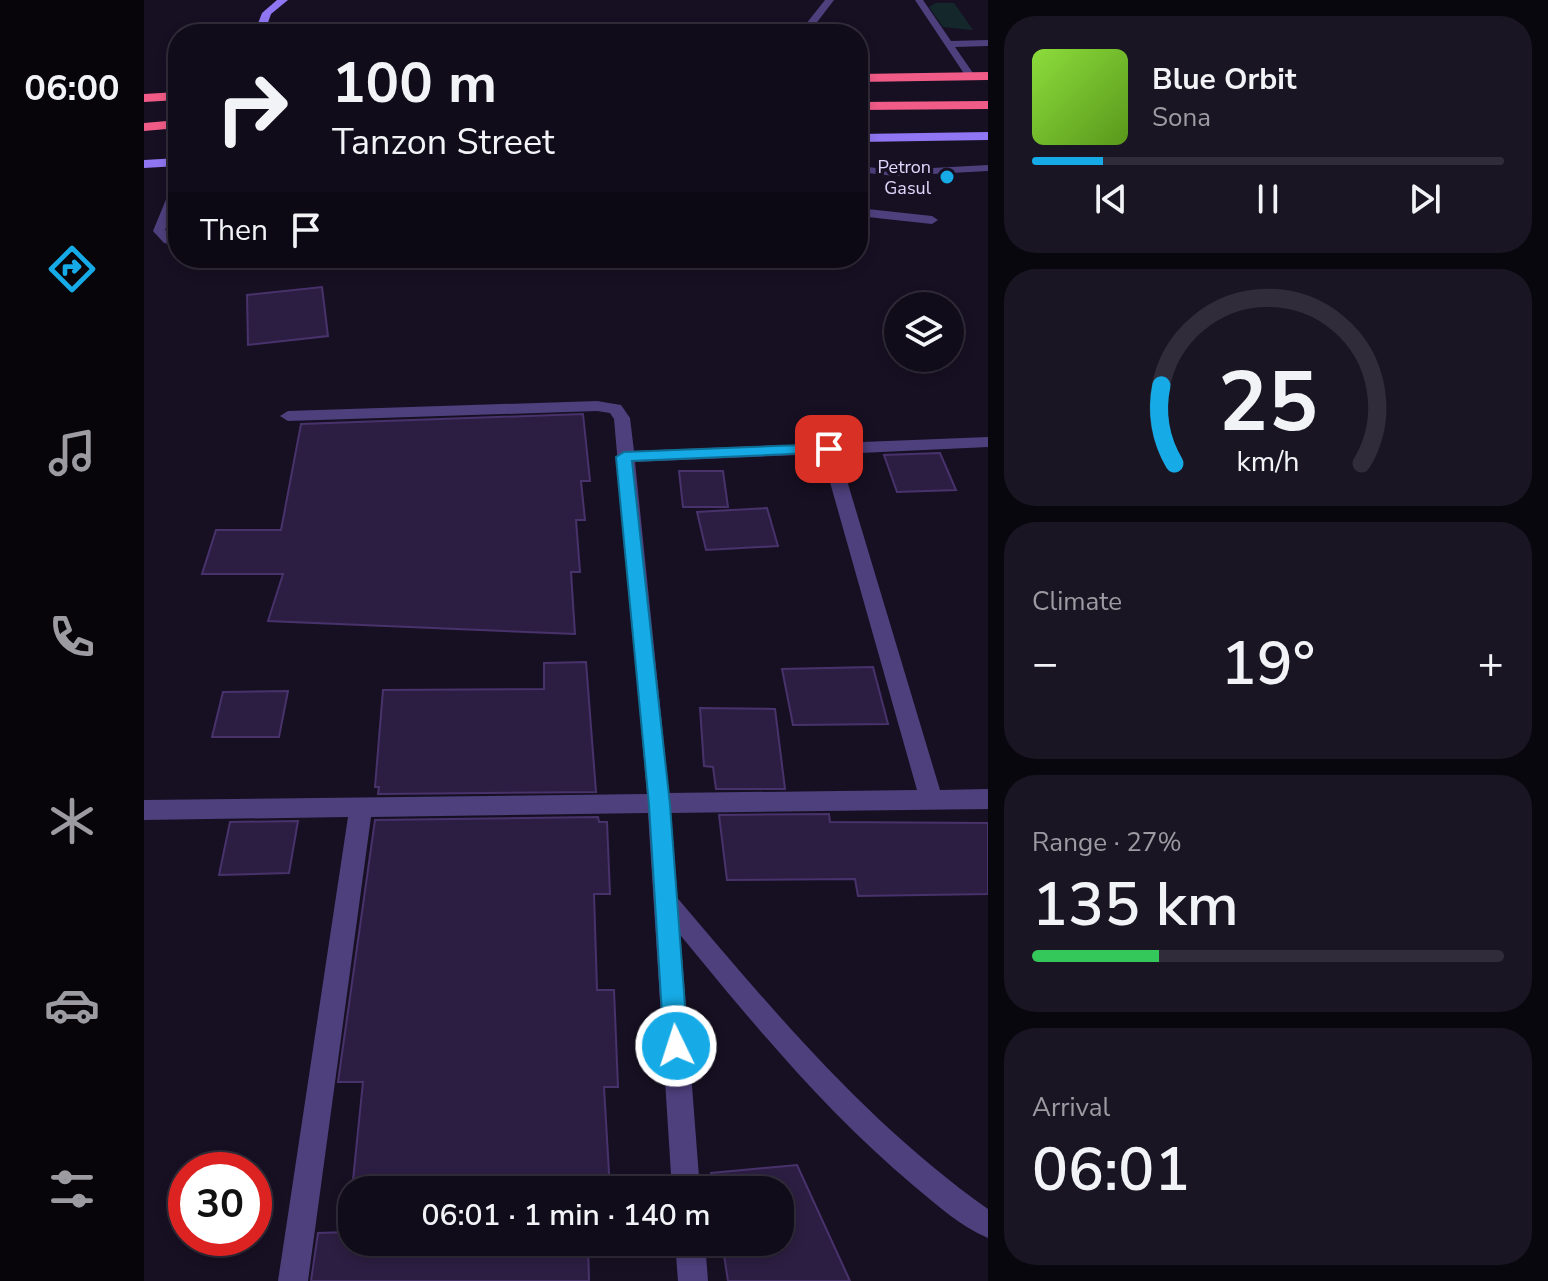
<!DOCTYPE html>
<meta charset="utf-8">
<style>
:root{--surface:#110c1a;--page:#1a1523;--text:#f1f3f6;--muted:#9c9ba2;--line:#302c39;--accent:#16abe7}
body{margin:0;font-family:"Nunito Sans",sans-serif;background:var(--page);color:var(--text);height:100vh;display:flex;flex-direction:column;font-size:30px;white-space:nowrap}
*{box-sizing:border-box;margin:0}
p{font-size:26px;color:var(--muted)}
.icon{flex:none;width:44px;height:44px;fill:none;stroke:currentColor;stroke-width:2;stroke-linecap:round;stroke-linejoin:round}
.map{position:relative;flex:1;overflow:hidden}
.panel{display:flex;flex-direction:column;gap:16px;padding:16px;background:#09070e;width:560px}
.panel>*{flex:none}
.hud{position:absolute;left:24px;top:24px;width:700px;height:244px;border-radius:32px;box-shadow:0 4px 12px #0003,0 0 0 2px var(--line);background:#110c1a;color:var(--text);overflow:hidden}
.fabs{position:absolute;left:740px;top:292px;display:grid;gap:16px}
.fabs a{display:grid;place-items:center;width:80px;height:80px;border-radius:50%;background:var(--surface);box-shadow:0 4px 12px #0003,0 0 0 2px var(--line);font-size:40px}
.speed{position:absolute;left:24px;top:1152px;display:flex;gap:16px;font-size:40px;font-weight:700;text-align:center}
.speed>*{display:grid;place-content:center;width:104px;height:104px;border-radius:50%;background:var(--surface);box-shadow:0 4px 12px #0003,0 0 0 2px var(--line);line-height:1}
.speed .limit{border:12px solid #d22;background:#fff;color:#111}
.pin{position:absolute;display:grid;place-items:center;width:68px;height:68px;color:#fff;margin:-34px;border-radius:16px;box-shadow:0 4px 12px #0006}
.me{position:absolute;width:88px;margin:-44px;rotate:356deg;stroke-linejoin:round;filter:drop-shadow(0 0 6px #0008)}
.turn{display:flex;align-items:center;gap:28px;height:168px;padding:0 32px;font-size:36px}
.turn .icon{width:104px;height:104px;stroke-width:2.5}
.turn b{display:block;font-size:56px;line-height:68px}
.then{display:flex;align-items:center;height:76px;padding:0 32px;background:#0003;gap:16px;font-size:30px}
.big{font-size:60px;font-weight:600;line-height:1.1}
.panel .widget{flex:1;display:flex;flex-direction:column;justify-content:center;gap:12px;min-width:0;padding:0 28px;border-radius:32px;background:var(--page)}
.panel .dial{align-items:center;gap:0}
.dial svg{height:208px;overflow:visible;fill:none;stroke:var(--line);stroke-width:7;stroke-linecap:round;text-anchor:middle}
.dial text{fill:var(--text);stroke:none}
.song{display:flex;align-items:center;gap:24px}
.cover{width:96px;height:96px;border-radius:12px;background:linear-gradient(135deg,hsl(90 70% 55%),hsl(90 70% 35%))}
.played{height:8px;border-radius:4px;background:linear-gradient(90deg,var(--accent) 15%,var(--line) 15%)}
.keys{display:flex;justify-content:space-around;direction:ltr}
.heat{display:flex;justify-content:space-between;align-items:center;font-size:44px;direction:ltr}
.charge{height:12px;border-radius:6px;background:linear-gradient(90deg,#34c759 27%,var(--line) 0)}
.trip{position:absolute;left:194px;top:1176px;width:456px;height:80px;border-radius:32px;background:var(--surface);box-shadow:0 4px 12px #0003,0 0 0 2px var(--line);font-weight:600;line-height:80px;text-align:center}
main{display:flex;flex:1;min-height:0}
.tab-bar{display:flex;flex-direction:column;width:144px;justify-content:space-around;align-items:center;background:#07050a;color:var(--muted)}
.tab-bar .icon{width:56px;height:56px}
.tab-bar .on{color:var(--accent)}
.tab-bar b{font-size:36px;color:var(--text)}
.map>svg:first-child{display:block}
.green{fill:#14282c}
.building{fill:#2c1e42;stroke:#48326b;stroke-width:2}
.lines{fill:none;stroke-linecap:round;stroke-linejoin:round}
.lane{fill:#4e407d;fill-rule:evenodd}
.street{fill:#4e407d;fill-rule:evenodd}
.secondary{fill:#9076f2;fill-rule:evenodd}
.highway{fill:#f05c87;fill-rule:evenodd}
.route{fill:#16abe7;stroke:#0e6f96;stroke-width:2}
.poi-dot{fill:#16abe7;stroke:#171023;stroke-width:3}
.labels{text-anchor:middle;stroke-width:7;stroke-linejoin:round;paint-order:stroke}
.far-poi-label{font-size:18px;fill:#e1d6fb;stroke:#171023;text-anchor:end}
</style>
<main>
<nav class="tab-bar">
<b>06:00</b>
<svg class="icon on" aria-label="directions" viewBox="0 0 24 24"><path d="M12 3l9 9-9 9-9-9zM9 14v-3h6M13 9l2 2-2 2"/></svg>
<svg class="icon" aria-label="music" viewBox="0 0 24 24"><path d="M9 18V5l10-2v13"/><circle cx="6" cy="18" r="3"/><circle cx="16" cy="16" r="3"/></svg>
<svg class="icon" aria-label="phone" viewBox="0 0 24 24"><path d="M5 4h4l2 5-3 2q2 4 5 5l2-3 5 2v4C11 20 4 13 5 4z"/></svg>
<svg class="icon" aria-label="climate" viewBox="0 0 24 24"><path d="M12 3v18M4 7l16 10M4 17L20 7"/></svg>
<svg class="icon" aria-label="car" viewBox="0 0 24 24"><path d="M5 17H2v-5l4-1 3-4h7l3 4 3 1v5h-3M9 17h6M6 11h13"/><circle cx="7" cy="17" r="2"/><circle cx="17" cy="17" r="2"/></svg>
<svg class="icon" aria-label="filters" viewBox="0 0 24 24"><path d="M4 7h16M4 17h16"/><circle cx="9" cy="7" r="2"/><circle cx="15" cy="17" r="2"/></svg>
</nav>
<div class="map">
<svg width="844" height="1281" viewBox="0 0 844 1281">
<rect width="100%" height="100%" fill="#171023"/>
<path class="green" d="M792 3H810L829 30 799 27 785 7Z"/>
<g class="building">
<path d="M178 287 184 336 104 345 103 295Z"/>
<path d="M439 414 446 481H437L441 520H432L436 572H427L431 634 124 621 139 574H58L72 530H137L157 424Z"/>
<path d="M796 453 812 490 753 492 740 455Z"/>
<path d="M535 471H579L584 507H539Z"/>
<path d="M623 508 634 546 562 550 553 512Z"/>
<path d="M442 662 452 792 234 794 235 787H231L239 690 400 689V663Z"/>
<path d="M729 667 744 724 649 725 638 669Z"/>
<path d="M144 691 135 737H68L79 692Z"/>
<path d="M556 708 631 709 641 789H572L569 767 560 766Z"/>
<path d="M685 814 686 822 844 823V894L714 896 711 879 583 880 575 815Z"/>
<path d="M454 817 455 822H463L466 894H450L453 990H470L474 1087H460L466 1190H208L219 1082H194L231 820Z"/>
<path d="M154 821 145 873 75 875 86 822Z"/>
<path d="M653 1165 706 1281H584L578 1242H636V1190H570L567 1173Z"/>
<path d="M208 1192V1242H444L445 1281H167L174 1233 204 1232Z"/>
</g>
<g class="lines">
<g class="lane">
<path d="M681 0H690L664 34H654Z"/>
<path d="M771 0H779L807 41 844 40V46L811 47 831 76 829 78H823Z"/>
<path d="M844 165V171L751 176 714 172V166L751 170Z"/>
<path d="M34 182V199L21 230 34 238V246L20 243 9 231 28 185Z"/>
<path d="M714 208 788 216 794 220 788 224 714 216Z"/>
<path d="M109 258H121L118 268H110Z"/>
<path d="M522 891 530 894C627 1008 721 1122 844 1209V1238C817 1227 792 1204 770 1186 673 1105 594 1005 514 908L511 901 514 894Z"/>
</g>
<g class="street">
<path d="M453 401 477 405 486 418 490 451 844 437V447L695 454 796 790 844 789V809L527 813 556 1190H528L504 813 227 817 164 1281H134L204 817 0 820V800L503 794 470 419 466 413 453 411 144 421 136 416 144 411ZM678 454 773 790 525 793 491 462Z"/>
<path d="M531 1242H561L564 1281H534Z"/>
</g>
<g class="secondary">
<path d="M133 0H144L127 14 120 34H110L118 13Z"/>
<path d="M844 132V140L714 142V134Z"/>
<path d="M34 158V166L0 168V160Z"/>
</g>
<g class="highway">
<path d="M844 72V80L714 82V74Z"/>
<path d="M34 92V100L0 102V94Z"/>
<path d="M844 101V109L714 110V102Z"/>
<path d="M34 120V128L0 131V123Z"/>
</g>
</g>
<path class="route" d="M685 444 691 445V452L488 461 526 805 544 1046 541 1054 532 1058 523 1054 520 1046 505 805 472 457 480 452Z"/>
<circle class="poi-dot" cx="803" cy="177" r="8"/>
<g class="labels">
<g class="far-poi-label">
<text x="787" y="173">Petron<tspan x="787" dy="21">Gasul</tspan></text>
</g>
</g>
</svg>
<div class="fabs">
<a><svg class="icon" aria-label="layers" viewBox="0 0 24 24"><path d="M12 4l9 5-9 5-9-5zM3 14l9 5 9-5"/></svg></a>
</div>
<div class="speed"><div class="limit">30</div></div>
<div class="pin" style="left:685px;top:449px;background:#d93025"><svg class="icon" aria-label="arrive" viewBox="0 0 24 24"><path d="M6 21V4h12l-3 4 3 4H6"/></svg></div>
<svg class="me" style="left:532px;top:1046px" viewBox="-20 -20 40 40"><circle r="17" fill="#16abe7" stroke="#fff" stroke-width="3"/><path d="M0-11L8 9 0 5-8 9z" fill="#fff"/></svg>
<div class="trip">06:01 · 1 min · 140 m</div>
<div class="hud">
<div class="turn"><svg class="icon" aria-label="right" viewBox="0 0 24 24"><path d="M7 20v-9h11M14 6l5 5-5 5"/></svg><div><b>100 m</b>Tanzon Street</div></div>
<div class="then">Then<svg class="icon" aria-label="arrive" viewBox="0 0 24 24"><path d="M6 21V4h12l-3 4 3 4H6"/></svg></div>
</div>
</div>
<section class="panel">
<div class="widget">
<div class="song"><i class="cover"></i><div><b>Blue Orbit</b><p>Sona</p></div></div>
<div class="played"></div>
<div class="keys"><svg class="icon" aria-label="previous" viewBox="0 0 24 24"><path d="M18 5L8 12l10 7zM5 5v14"/></svg><svg class="icon" aria-label="pause" viewBox="0 0 24 24"><path d="M8 5v14M16 5v14"/></svg><svg class="icon" aria-label="next" viewBox="0 0 24 24"><path d="M6 5l10 7-10 7zM19 5v14"/></svg></div>
</div>
<div class="widget dial"><svg viewBox="0 0 100 80">
<path d="M14 69A42 42 0 1 1 86 69"/>
<path d="M14 69A42 42 0 0 1 9 39" stroke="#16abe7"/>
<text x="50" y="56" font-size="32" font-weight="700">25</text>
<text x="50" y="72" font-size="11">km/h</text>
</svg></div>
<div class="widget"><p>Climate</p>
<div class="heat"><a>−</a><b class="big">19°</b><a>+</a></div>
</div>
<div class="widget"><p>Range · 27%</p><b class="big">135 km</b><div class="charge"></div></div>
<div class="widget"><p>Arrival</p><b class="big">06:01</b></div>
</section>
</main>
